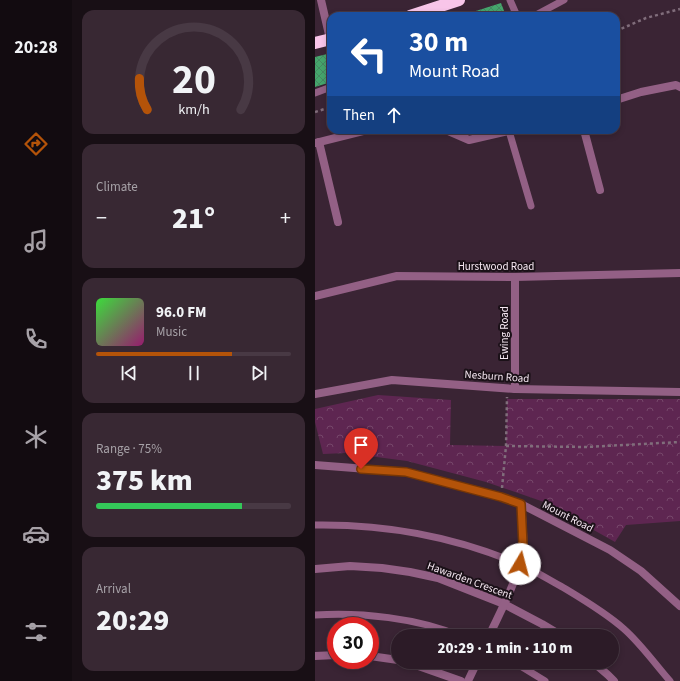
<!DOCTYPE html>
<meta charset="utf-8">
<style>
:root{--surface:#2c1b27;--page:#382833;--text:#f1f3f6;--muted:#a6a1a7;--line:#483944;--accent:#b45309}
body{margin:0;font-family:"Source Sans 3",sans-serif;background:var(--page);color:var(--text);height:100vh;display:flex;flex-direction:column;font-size:15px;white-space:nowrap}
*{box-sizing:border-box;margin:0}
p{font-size:13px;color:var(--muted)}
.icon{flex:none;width:22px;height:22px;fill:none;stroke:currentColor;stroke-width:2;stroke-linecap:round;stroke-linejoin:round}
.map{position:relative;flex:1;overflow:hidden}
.details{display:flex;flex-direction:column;gap:10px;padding:10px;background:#180f15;width:243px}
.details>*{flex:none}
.hud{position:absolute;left:12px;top:12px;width:293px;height:122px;border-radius:12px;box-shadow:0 2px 6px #0003,0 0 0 1px var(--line);background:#1a4fa0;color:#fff;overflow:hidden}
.speed{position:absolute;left:12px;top:617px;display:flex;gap:8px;font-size:20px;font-weight:700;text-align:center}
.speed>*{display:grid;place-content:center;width:52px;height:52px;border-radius:50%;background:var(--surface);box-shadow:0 2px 6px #0003,0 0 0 1px var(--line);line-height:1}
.speed .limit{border:6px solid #d22;background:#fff;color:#111}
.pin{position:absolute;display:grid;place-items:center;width:34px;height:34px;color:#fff;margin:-41px -17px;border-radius:50% 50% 50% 0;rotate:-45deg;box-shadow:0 0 4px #0007}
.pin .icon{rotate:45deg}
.me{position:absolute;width:44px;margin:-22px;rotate:8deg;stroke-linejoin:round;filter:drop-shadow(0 0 3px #0008)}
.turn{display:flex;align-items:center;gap:14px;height:84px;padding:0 16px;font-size:18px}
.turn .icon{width:52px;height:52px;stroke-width:2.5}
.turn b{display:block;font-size:28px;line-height:34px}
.then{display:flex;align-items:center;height:38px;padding:0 16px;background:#0003;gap:8px;font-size:15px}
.big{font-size:30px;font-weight:800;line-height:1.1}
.details .widget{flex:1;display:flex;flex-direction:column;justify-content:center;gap:6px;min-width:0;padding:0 14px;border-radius:12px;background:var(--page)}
.details .dial{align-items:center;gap:0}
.dial svg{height:104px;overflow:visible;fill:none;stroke:var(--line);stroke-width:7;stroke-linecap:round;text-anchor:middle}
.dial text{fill:var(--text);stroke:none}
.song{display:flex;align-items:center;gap:12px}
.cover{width:48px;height:48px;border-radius:6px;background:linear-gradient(135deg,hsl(120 70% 55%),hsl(320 70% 35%))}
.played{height:4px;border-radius:2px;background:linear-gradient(90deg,var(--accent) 70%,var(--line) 70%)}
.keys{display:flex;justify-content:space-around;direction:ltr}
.heat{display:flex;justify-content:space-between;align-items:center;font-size:22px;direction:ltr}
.charge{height:6px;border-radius:3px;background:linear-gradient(90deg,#34c759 75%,var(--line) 0)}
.trip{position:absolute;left:76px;top:629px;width:228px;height:40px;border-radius:20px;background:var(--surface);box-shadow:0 2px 6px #0003,0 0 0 1px var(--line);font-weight:800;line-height:40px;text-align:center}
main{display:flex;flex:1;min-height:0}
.tab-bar{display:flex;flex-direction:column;width:72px;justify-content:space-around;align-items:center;background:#120b10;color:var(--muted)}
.tab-bar .icon{width:28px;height:28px}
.tab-bar .active{color:var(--accent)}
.tab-bar b{font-size:18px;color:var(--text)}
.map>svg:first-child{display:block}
.park{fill:url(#park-crowns)}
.building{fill:url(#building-cross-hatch)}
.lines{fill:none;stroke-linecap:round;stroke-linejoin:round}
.path{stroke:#806d7b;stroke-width:2.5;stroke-dasharray:3 3;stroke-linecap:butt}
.lane{stroke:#936085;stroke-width:7}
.street{stroke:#936085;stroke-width:8}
.highway{stroke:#f8c5e9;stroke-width:12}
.route-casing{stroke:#753606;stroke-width:10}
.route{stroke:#b45309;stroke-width:7}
.labels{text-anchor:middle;stroke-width:4;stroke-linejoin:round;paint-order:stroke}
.street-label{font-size:11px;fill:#f6e8f2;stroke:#1b1118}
</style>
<main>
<nav class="tab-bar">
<b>20:28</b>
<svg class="icon active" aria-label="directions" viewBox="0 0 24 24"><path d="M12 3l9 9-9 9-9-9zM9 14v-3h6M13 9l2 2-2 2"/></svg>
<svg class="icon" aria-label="music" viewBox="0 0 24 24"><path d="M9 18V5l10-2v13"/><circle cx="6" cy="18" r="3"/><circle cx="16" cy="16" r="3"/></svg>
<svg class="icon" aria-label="phone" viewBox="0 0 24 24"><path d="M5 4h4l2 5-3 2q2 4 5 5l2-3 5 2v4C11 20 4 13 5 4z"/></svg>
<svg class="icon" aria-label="climate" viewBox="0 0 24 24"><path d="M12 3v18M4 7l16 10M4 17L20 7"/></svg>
<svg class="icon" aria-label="car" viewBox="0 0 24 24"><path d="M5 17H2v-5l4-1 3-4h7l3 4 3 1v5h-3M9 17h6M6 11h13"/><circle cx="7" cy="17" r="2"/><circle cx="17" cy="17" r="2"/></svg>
<svg class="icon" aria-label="filters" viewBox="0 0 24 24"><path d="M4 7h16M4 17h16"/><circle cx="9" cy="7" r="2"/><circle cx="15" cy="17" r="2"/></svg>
</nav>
<section class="details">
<div class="widget dial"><svg viewBox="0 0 100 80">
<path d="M14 69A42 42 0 1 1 86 69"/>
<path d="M14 69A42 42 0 0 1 8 45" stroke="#b45309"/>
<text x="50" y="56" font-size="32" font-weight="700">20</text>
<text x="50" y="72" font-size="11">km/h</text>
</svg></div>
<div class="widget"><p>Climate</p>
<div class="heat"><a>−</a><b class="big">21°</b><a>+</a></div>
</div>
<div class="widget">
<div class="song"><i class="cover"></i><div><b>96.0 FM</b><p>Music</p></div></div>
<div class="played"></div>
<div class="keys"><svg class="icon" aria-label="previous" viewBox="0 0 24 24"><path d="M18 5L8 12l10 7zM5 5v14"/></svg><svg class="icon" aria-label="pause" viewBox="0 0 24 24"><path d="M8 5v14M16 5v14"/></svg><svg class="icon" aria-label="next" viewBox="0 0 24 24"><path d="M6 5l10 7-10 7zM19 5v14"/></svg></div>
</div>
<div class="widget"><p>Range · 75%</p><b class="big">375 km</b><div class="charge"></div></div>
<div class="widget"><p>Arrival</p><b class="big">20:29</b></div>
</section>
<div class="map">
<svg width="365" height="681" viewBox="0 0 365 681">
<defs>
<pattern id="park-crowns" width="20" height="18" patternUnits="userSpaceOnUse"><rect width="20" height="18" fill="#5e2651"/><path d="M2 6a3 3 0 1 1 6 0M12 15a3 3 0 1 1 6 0" fill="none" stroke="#76466a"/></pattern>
<pattern id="building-cross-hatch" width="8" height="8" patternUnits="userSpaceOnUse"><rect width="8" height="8" fill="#45a66c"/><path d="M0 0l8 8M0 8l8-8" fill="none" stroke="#468962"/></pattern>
</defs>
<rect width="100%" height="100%" fill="#3a2434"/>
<path class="park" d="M63 395 136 400 135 445 191 446 192 399H365V521L311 525 300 542 229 502 171 482 92 461 31 453 8 454 0 422V409Z"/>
<g class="building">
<path d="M186 3 191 16H145Z"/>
<path d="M16 53V82L0 87V57Z"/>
</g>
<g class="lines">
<g class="path">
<path d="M301 31 331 18 365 9"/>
<path d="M0 112 16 107"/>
<path d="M191 446 271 447 365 442"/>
<path d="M187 488 191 446 192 397"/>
</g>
<g class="lane">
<path d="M195 0 202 16"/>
<path d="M219 16 249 0"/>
<path d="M0 93 16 87"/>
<path d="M194 131 216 206"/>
<path d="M0 525C71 524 138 536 204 564 219 570 234 580 249 588 269 600 291 613 309 629 326 644 340 664 355 681"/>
<path d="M0 615C45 612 103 618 145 636"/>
<path d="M199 662 230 681"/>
</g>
<g class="street">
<path d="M6 0 15 39"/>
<path d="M301 100 326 92 361 85 365 87"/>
<path d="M131 130 154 140 198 130"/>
<path d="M269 130 285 190"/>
<path d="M4 142 23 222"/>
<path d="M0 143 52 130"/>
<path d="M0 296 82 276 200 277 365 273"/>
<path d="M200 389V277"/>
<path d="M0 394 77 380 200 389 365 392"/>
<path d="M0 465 91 472 186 497 206 504 295 550 326 571 365 606"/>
<path d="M0 569 35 566 67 568 95 572 123 578 189 604 227 624 247 636"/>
<path d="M174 636C187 608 204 578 208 547 209 533 207 518 206 504"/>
<path d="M0 656 21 655"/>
<path d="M55 656 83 660"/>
<path d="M92 662 146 681"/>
<path d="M278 662 293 675 299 681"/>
<path d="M153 681 162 662"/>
</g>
<g class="highway">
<path d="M95 16 144 0"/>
<path d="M0 43 16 39"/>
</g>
</g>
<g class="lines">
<defs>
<path id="route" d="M46 469 91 472 186 497 206 504 208 545 205 564"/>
</defs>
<use href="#route" class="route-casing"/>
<use href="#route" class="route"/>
</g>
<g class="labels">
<g class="street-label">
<text x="181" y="270">Hurstwood Road</text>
<text transform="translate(189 333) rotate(-90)" y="4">Ewing Road</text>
<text transform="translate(182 376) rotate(4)" y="4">Nesburn Road</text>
<text transform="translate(253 516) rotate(27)" y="4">Mount Road</text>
<text transform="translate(155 580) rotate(20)" y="4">Hawarden Crescent</text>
</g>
</g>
</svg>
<div class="speed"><div class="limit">30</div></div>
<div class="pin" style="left:46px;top:469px;background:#d93025"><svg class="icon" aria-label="arrive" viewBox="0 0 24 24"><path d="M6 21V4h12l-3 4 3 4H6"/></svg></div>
<svg class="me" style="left:205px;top:564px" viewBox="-20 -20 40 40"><circle r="19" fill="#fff"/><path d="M0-13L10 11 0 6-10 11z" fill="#b45309"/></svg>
<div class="trip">20:29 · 1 min · 110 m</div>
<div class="hud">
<div class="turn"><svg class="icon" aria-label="left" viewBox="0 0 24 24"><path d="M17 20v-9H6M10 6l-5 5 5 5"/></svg><div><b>30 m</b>Mount Road</div></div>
<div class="then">Then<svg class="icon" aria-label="ahead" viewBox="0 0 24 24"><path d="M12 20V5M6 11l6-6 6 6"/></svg></div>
</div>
</div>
</main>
